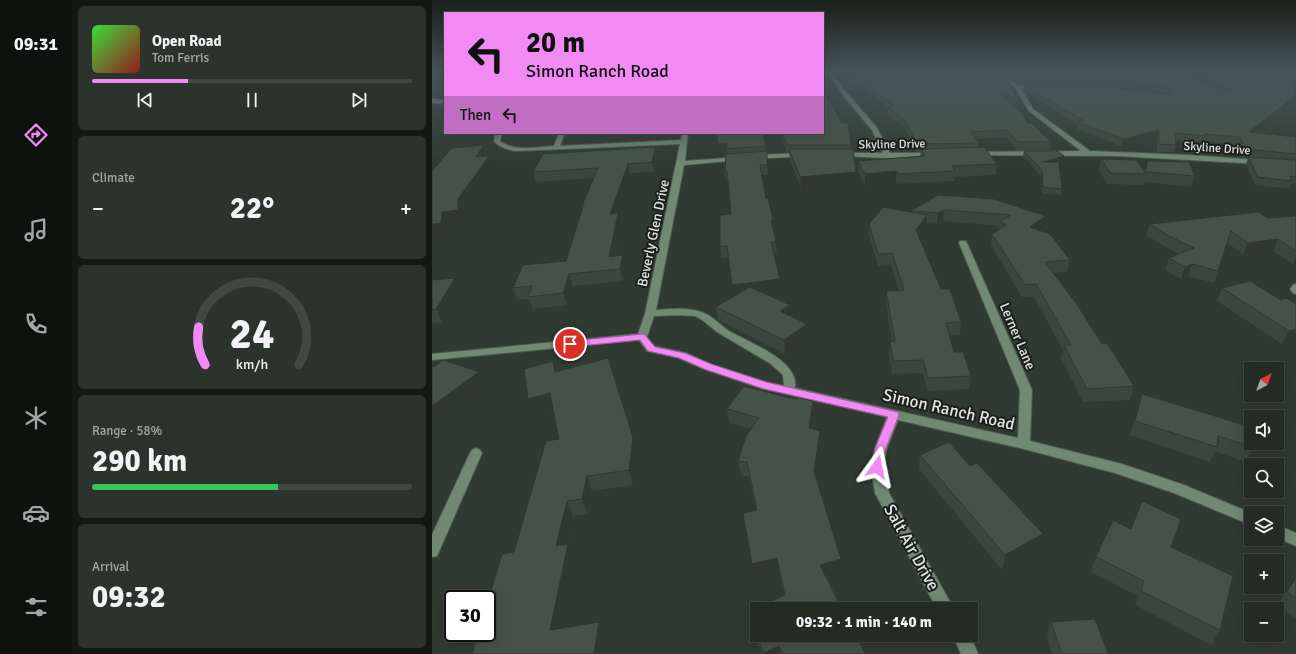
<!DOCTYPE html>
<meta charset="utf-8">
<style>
:root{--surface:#232c24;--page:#2b342c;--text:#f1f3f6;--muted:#a3a7a6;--line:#404841;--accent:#f28af3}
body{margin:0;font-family:Signika,sans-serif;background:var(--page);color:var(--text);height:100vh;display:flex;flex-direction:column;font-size:15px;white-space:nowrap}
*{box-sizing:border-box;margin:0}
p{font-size:13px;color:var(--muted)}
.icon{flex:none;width:22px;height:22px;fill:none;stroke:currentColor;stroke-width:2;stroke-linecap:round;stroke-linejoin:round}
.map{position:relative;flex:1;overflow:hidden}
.drawer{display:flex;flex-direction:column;gap:6px;padding:6px;background:#131814;width:360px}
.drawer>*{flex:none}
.hud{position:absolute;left:12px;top:12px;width:380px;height:122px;border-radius:0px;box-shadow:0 4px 16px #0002,0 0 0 1px var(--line);background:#f28af3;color:#111;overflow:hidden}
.needle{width:26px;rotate:41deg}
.fabs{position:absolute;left:812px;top:362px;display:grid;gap:8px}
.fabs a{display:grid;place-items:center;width:40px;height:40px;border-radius:0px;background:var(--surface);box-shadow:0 4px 16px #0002,0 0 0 1px var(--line);font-size:20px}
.speed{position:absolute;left:12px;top:590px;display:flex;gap:8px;font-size:20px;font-weight:700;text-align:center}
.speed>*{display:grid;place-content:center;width:52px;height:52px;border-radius:50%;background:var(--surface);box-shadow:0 4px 16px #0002,0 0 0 1px var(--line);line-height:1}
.speed .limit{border:2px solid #111;border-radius:6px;background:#fff;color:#111}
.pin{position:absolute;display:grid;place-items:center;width:34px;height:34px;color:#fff;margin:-17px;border:2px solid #fff;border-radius:50%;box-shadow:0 1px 4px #0007}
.me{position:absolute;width:44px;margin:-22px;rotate:12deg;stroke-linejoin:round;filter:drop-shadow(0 0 3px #0008)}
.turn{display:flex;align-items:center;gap:14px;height:84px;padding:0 16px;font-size:18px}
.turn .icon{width:52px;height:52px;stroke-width:2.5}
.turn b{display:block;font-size:28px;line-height:34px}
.then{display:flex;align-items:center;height:38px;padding:0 16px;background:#0003;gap:8px;font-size:15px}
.big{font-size:30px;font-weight:700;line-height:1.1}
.drawer .widget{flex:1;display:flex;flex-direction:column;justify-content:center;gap:6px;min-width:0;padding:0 14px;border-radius:6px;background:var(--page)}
.drawer .dial{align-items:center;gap:0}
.dial svg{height:104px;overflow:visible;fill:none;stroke:var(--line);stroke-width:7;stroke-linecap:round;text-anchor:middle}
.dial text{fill:var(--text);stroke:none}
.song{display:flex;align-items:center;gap:12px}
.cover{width:48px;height:48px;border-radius:6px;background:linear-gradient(135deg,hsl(120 70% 55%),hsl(0 70% 35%))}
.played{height:4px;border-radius:2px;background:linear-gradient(90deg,var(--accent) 30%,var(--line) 30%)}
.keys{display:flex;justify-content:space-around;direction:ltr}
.heat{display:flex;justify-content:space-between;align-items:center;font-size:22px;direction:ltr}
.charge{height:6px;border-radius:3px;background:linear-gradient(90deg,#34c759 58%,var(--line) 0)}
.trip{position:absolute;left:318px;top:602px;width:228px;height:40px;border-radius:0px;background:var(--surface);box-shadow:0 4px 16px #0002,0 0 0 1px var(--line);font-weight:700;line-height:40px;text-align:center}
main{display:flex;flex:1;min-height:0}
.dock{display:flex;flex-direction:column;width:72px;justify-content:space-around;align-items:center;background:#0e120e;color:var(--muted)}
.dock .icon{width:28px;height:28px}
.dock .on{color:var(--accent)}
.dock b{font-size:18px;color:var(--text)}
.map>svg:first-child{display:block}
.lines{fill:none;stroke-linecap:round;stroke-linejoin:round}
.minor-casing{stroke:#4e594f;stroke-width:2}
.minor{fill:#718872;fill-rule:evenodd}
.wall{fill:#3b473c;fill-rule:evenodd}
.shaded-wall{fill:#303931}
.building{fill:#455246;stroke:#303931}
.route{fill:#f28af3;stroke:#9d5a9e}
.labels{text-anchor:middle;stroke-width:4;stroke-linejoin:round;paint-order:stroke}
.far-street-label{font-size:12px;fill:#dde5de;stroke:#1b201b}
.street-label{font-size:14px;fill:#dde5de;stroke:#1b201b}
.near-street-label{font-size:17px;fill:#dde5de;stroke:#1b201b}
</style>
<main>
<nav class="dock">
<b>09:31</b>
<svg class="icon on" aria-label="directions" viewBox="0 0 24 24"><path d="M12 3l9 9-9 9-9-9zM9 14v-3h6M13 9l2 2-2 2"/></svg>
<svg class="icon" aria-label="music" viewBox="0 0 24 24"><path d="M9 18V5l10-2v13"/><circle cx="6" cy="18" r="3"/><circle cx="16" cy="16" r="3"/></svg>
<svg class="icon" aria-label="phone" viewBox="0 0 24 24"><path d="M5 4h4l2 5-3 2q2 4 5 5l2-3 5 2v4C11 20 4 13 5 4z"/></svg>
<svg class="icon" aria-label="climate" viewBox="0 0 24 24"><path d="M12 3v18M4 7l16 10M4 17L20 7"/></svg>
<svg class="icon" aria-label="car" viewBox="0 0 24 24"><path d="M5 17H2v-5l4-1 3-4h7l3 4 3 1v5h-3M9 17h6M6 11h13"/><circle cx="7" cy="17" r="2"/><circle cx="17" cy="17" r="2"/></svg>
<svg class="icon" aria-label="filters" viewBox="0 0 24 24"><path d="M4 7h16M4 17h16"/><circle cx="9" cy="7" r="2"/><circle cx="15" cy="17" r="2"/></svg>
</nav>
<section class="drawer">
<div class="widget">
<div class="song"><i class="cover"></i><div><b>Open Road</b><p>Tom Ferris</p></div></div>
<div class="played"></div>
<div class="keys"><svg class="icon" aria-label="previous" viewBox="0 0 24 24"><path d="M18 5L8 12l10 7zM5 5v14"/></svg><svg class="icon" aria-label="pause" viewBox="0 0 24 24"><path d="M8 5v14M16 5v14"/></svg><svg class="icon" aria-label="next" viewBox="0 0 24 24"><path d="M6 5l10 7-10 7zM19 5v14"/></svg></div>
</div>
<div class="widget"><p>Climate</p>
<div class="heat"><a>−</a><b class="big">22°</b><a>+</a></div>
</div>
<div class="widget dial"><svg viewBox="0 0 100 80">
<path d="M14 69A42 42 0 1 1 86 69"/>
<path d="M14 69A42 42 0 0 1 9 40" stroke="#f28af3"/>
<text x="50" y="56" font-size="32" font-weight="700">24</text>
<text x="50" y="72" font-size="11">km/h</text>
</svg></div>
<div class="widget"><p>Range · 58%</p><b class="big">290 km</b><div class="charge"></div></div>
<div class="widget"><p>Arrival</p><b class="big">09:32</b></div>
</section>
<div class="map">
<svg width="864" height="654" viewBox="0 0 864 654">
<rect width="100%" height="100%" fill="#2f3a30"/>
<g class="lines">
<defs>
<g id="minor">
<path d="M395 72H399L415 93 445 128 458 153H502L505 155 504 156 456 158 407 156 406 155 409 153H451L440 130 411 95Z"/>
<path d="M555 72H561L568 74 586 86H606L604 88H589L601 109 658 151 757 155 828 160 831 162 828 164 686 156 542 155V153L544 152 649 151 597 111 583 87 574 81Z"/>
<path d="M0 99 13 100V104L0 103Z"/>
<path d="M64 133H70L68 141C81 152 106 147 122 146L127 133H133L128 146 249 140 250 133H256L253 161 309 157 310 158 307 160 252 165 224 310C238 309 255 307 269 312 280 315 288 325 297 331 316 342 368 361 363 388L586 438 588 390 527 243 528 241H534L600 390 598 441 690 464 752 485 819 513V525L742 493 683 473 592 449 466 420 455 448 451 467 457 493 522 609H505L443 493 439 467 443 448 455 417 328 388 272 369 247 358 215 351 207 340 0 360V354L206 334 213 314 248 144 85 151C76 150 68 148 62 141ZM248 315 263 316 269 319 285 332 339 364 351 375 352 386 334 382 280 365 254 353 222 346 215 337 222 316Z"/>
<path d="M371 153 374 155 373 156 323 159 320 157 323 155Z"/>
<path d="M864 284V294L861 293 858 289 861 285Z"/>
<path d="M44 448 48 450 50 453 5 556 0 557V535L38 453 40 450Z"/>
<path d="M845 525 864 533V546L845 538Z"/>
<path d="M521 635H538L546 654H529Z"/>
</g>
</defs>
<use href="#minor" class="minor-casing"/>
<use href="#minor" class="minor"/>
</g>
<g class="wall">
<path d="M0 72H13V83L7 87H0Z"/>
<path d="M425 72H739L787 88 775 72H864V100L823 133 864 137V185L859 184 857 189 823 185 814 164 816 158 810 157 805 145 771 141 770 144 744 141V145L742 152H725V137L689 146 645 129 646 125 593 92 592 90V85H587L572 75 569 74 585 98 584 105 579 103 596 123 619 142 618 150H585L574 137 544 139 547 143 546 147 565 164 564 175 523 177 522 181 466 184 464 182 433 185 426 172V161L488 156 489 152H485L473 127 455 114 456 108 432 87V81H434ZM671 86 677 87 709 91Z"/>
<path d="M350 133 419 145V149L424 172V183L369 188 358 159 357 152H355L350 139Z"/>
<path d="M286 144 334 146 336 175H330L334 198 341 220 345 253H342L348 279 349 292 333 294 359 316 375 324 376 338 353 354 286 320 284 307 302 297 297 258H289L288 247 299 214 296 181H294L293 171 296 154 295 151 287 152Z"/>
<path d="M592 151 631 162 627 163 630 189 629 195 610 194 609 176 591 156Z"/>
<path d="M225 156 222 172 198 173 185 213 189 224 183 256 194 267 191 281 141 286 135 305 101 309 97 299 85 300 81 288 134 261 152 206 151 203 162 178 104 182 101 172Z"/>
<path d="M669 159 712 172 715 161 763 176 759 187 712 182 711 185 675 184 667 170Z"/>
<path d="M506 195 614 216 612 228 608 230 638 260 635 272 621 273 670 344 702 386 698 400 651 402 629 359 631 350 602 297H590L559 245 560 234 566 230 567 226 511 221 505 224 494 223V226L487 237 509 289 529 322 528 335H517L522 352 539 376 537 389 495 391 491 373 460 374 457 355 458 342H460L454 303V291H467L459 265 446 266 437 235V224L479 212V211Z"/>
<path d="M864 216V263L861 264 841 251 811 254 795 243 786 271 782 283 756 276 749 279 733 270 737 258 747 254 734 247 714 235 718 224 836 218Z"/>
<path d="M0 280 29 290 10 322 0 323Z"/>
<path d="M790 288 849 300 864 304V340L850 344 785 301Z"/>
<path d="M125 372 206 451 201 485 160 491 156 514 141 516 135 544 142 559 129 628 167 622 173 636 40 654 82 552 127 439 121 408 102 413Z"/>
<path d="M710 394 821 447 813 462 783 451 778 462 698 435 706 408Z"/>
<path d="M358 398 381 401 382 416 380 429 388 431 389 446 384 478 409 559 410 574 395 578 433 654H330L319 626 316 611 352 595 347 573 323 579 311 513 324 510 317 476H309L306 461 319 429 297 423 295 409Z"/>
<path d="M488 455 538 466 611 534 607 549 570 570 487 469Z"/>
<path d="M739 547 788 630 779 645 703 605 706 596 659 572 664 557Z"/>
<path d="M864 577V619L845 606Z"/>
<path d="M619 622 676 654H620L615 636Z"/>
</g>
<g class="shaded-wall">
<path d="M13 76V83L7 87 5 82Z"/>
<path d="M864 95V100L814 140 817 132Z"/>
<path d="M3 113 5 118 0 120V114Z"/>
<path d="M727 130 725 137 689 146 691 139Z"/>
<path d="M166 133H178L166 134Z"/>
<path d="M295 143V151L287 152 286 144Z"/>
<path d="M51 145 54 155 48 167 44 157Z"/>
<path d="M223 147 225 156 222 172 220 162Z"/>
<path d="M57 156 61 166 31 211V221L14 224V234L0 237V224L10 212 26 199Z"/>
<path d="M632 156 631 162 610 168 611 162Z"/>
<path d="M196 164 198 173 181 225 178 214Z"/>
<path d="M464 171V182L433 185V174Z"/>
<path d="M424 172V183L369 188 368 177Z"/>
<path d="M512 210 511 221 505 224 506 213Z"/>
<path d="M186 213 189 224 180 268 177 257Z"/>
<path d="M495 215 494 226 484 241V230Z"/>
<path d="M614 216 612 228 596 238 598 227Z"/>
<path d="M339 220H341L342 231Z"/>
<path d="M846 239 841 251 811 254 816 243Z"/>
<path d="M191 255 194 267 191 281 188 269Z"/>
<path d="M864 256V263L861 264Z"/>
<path d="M760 264 756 276 749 279 753 267Z"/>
<path d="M137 274 141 286 135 305 131 293Z"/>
<path d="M23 278 29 290 10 322 4 309Z"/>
<path d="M348 279 349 292 302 297 300 285Z"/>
<path d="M358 305 359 318 348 311Z"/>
<path d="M375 324 376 338 353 354 352 340Z"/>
<path d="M864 329V340L850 344 857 331Z"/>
<path d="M121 361 126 375 123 372Z"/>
<path d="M47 372 53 386 0 426V406Z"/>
<path d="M118 393 123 407 102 413 96 399Z"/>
<path d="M381 401 382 416 378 443 377 428Z"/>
<path d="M388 431 389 446 383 485 382 471Z"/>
<path d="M201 437 206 451 201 485 197 470Z"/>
<path d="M155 476 160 491 156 514 150 499Z"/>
<path d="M135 501 141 516 131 560 124 546Z"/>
<path d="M611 534 607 549 570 570 573 555Z"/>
<path d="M136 544 142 559 126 644 118 630Z"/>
<path d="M345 558 347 573 323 579 320 564Z"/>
<path d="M409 559 410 574 389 580 388 565Z"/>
<path d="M167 622 173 636 171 654H162Z"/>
<path d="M347 646 348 654H332V653Z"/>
</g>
<g class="building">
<path d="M0 72H13V76L5 82H0Z"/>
<path d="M431 72H565L575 77 585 98 567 92 593 117 596 123H599L619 142H586L575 130 539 132 547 143 485 144 473 120 456 107 462 106 432 81 440 80Z"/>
<path d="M578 72H739L797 91 781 72H843L864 82V85H857L864 88V95L817 132 864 137V154L813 149 808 137 772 134 773 136 743 133 744 145 727 144V130L691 139 646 122 652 121 594 86 592 83 662 85 733 94 738 91 736 88 679 80 587 78Z"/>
<path d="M855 72H864V76Z"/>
<path d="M391 89 410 123H416L419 145H355L350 133H391Z"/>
<path d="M285 133H323V134L331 133 334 146 295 149V143L286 144Z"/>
<path d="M51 145 44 157 57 156 26 199V210L10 212 9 223 0 224V171L20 148Z"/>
<path d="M223 147 220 162 196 164 178 214 186 213 177 257 191 255 188 269 137 274 131 293 96 297 100 286 81 288 91 265 134 261 152 203H151L166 168 101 172 111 154Z"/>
<path d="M552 147 565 164 520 166 523 171 466 174 464 171 433 174 426 161 493 156 489 149Z"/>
<path d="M357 149H421L424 172 368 177Z"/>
<path d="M335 151V165H328L334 198H336L341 220H339L344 241 339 242 348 279 300 285 295 246 288 247V215L299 214 295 171H293L294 154Z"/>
<path d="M592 151H626L632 156 611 162H627L630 189 611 187 610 170Z"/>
<path d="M816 157 864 160V177L858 176 860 181 826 177Z"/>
<path d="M669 159 704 160 714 174 678 173Z"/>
<path d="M715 161 757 162 763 176 714 172Z"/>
<path d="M506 195 562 199 614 216 598 227 618 234 638 260 613 262 646 306 670 344 675 343 702 386 655 389 632 345H639L604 284 593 285 560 234 574 225 568 222 579 215 512 210 506 213 479 211Z"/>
<path d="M451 207 495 215 484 230 509 289H518L529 322 514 323 522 352H531L539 376 496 378 491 360 461 361 458 342 463 341 454 291 472 290 460 253 446 254 437 224Z"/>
<path d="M826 212 836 218 864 216V251L846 239 816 243 799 231 786 271 760 264 753 267 737 258 762 248 737 236 718 224Z"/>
<path d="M23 278 4 309 0 310V280Z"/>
<path d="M818 281 849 300 854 298 864 304V329L857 331 790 288Z"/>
<path d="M318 287 358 305 348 311 375 324 352 340 284 307Z"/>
<path d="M176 358 201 437 197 470 155 476 150 499 135 501 124 546 136 544 118 630 167 622 162 654H40L46 633H55V604L70 554 82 552 114 441 127 439 118 393 96 399 92 369 121 361 123 372Z"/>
<path d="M11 360 47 372 0 406V366L2 367Z"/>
<path d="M312 386 358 398H368L381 401 377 428 388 431 382 471 409 559 388 565 410 609H325V635L316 611 353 595 345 558 320 564 311 513 325 510 315 462 306 461 314 436 327 418 295 409Z"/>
<path d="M710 394 819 427V443H821V447L786 436 785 447 703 421Z"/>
<path d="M517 442 538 466 545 463 611 534 573 555 488 455Z"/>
<path d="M710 501 749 519 739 547 801 576 788 630 709 591 712 581 664 557 681 520 699 529Z"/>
<path d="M864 577V598L855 592Z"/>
<path d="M663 619 676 654H630L619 622Z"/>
<path d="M325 635H424L433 654H351L347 646 332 653Z"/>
</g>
<linearGradient id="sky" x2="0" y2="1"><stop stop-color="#1a201a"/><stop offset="0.44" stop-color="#475559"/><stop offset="1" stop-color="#475559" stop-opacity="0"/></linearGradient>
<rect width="864" height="164" fill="url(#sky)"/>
<path class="route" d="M210 334 213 335 223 347 253 353 279 364 334 382 466 412 467 415 454 448 449 470 445 472 441 470 439 467 443 448 456 417 332 389 272 369 247 358 216 351 208 340 138 347 134 344 138 341Z"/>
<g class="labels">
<g class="far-street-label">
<text transform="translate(460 144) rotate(-1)" y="4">Skyline Drive</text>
<text transform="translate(785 148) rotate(4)" y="4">Skyline Drive</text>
</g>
<g class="street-label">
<text transform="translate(221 233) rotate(-78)" y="5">Beverly Glen Drive</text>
<text transform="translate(586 336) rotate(67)" y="5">Lerner Lane</text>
</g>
<g class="near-street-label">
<text transform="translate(517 409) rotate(13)" y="6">Simon Ranch Road</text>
<text transform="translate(480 547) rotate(61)" y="6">Salt Air Drive</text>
</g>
</g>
</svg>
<div class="fabs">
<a><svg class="needle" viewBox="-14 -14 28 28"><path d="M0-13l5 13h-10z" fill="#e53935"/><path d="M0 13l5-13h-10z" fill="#a3a7a6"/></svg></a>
<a><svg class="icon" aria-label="sound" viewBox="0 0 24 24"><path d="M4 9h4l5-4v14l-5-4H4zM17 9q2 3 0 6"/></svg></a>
<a><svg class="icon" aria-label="search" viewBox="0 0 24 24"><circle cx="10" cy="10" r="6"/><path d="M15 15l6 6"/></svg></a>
<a><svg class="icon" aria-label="layers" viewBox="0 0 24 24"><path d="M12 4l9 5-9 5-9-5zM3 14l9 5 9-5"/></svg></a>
<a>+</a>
<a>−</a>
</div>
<div class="speed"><div class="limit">30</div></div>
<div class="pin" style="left:138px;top:344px;background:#d93025"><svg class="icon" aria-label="arrive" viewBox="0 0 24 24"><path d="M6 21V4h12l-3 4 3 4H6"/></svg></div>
<svg class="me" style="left:445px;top:467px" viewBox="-20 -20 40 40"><path d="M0-17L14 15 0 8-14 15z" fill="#f28af3" stroke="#fff" stroke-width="4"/></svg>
<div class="trip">09:32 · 1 min · 140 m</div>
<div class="hud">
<div class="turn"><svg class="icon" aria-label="left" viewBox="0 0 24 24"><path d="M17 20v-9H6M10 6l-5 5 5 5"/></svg><div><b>20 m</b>Simon Ranch Road</div></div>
<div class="then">Then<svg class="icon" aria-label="left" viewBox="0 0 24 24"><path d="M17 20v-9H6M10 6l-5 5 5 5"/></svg></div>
</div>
</div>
</main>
